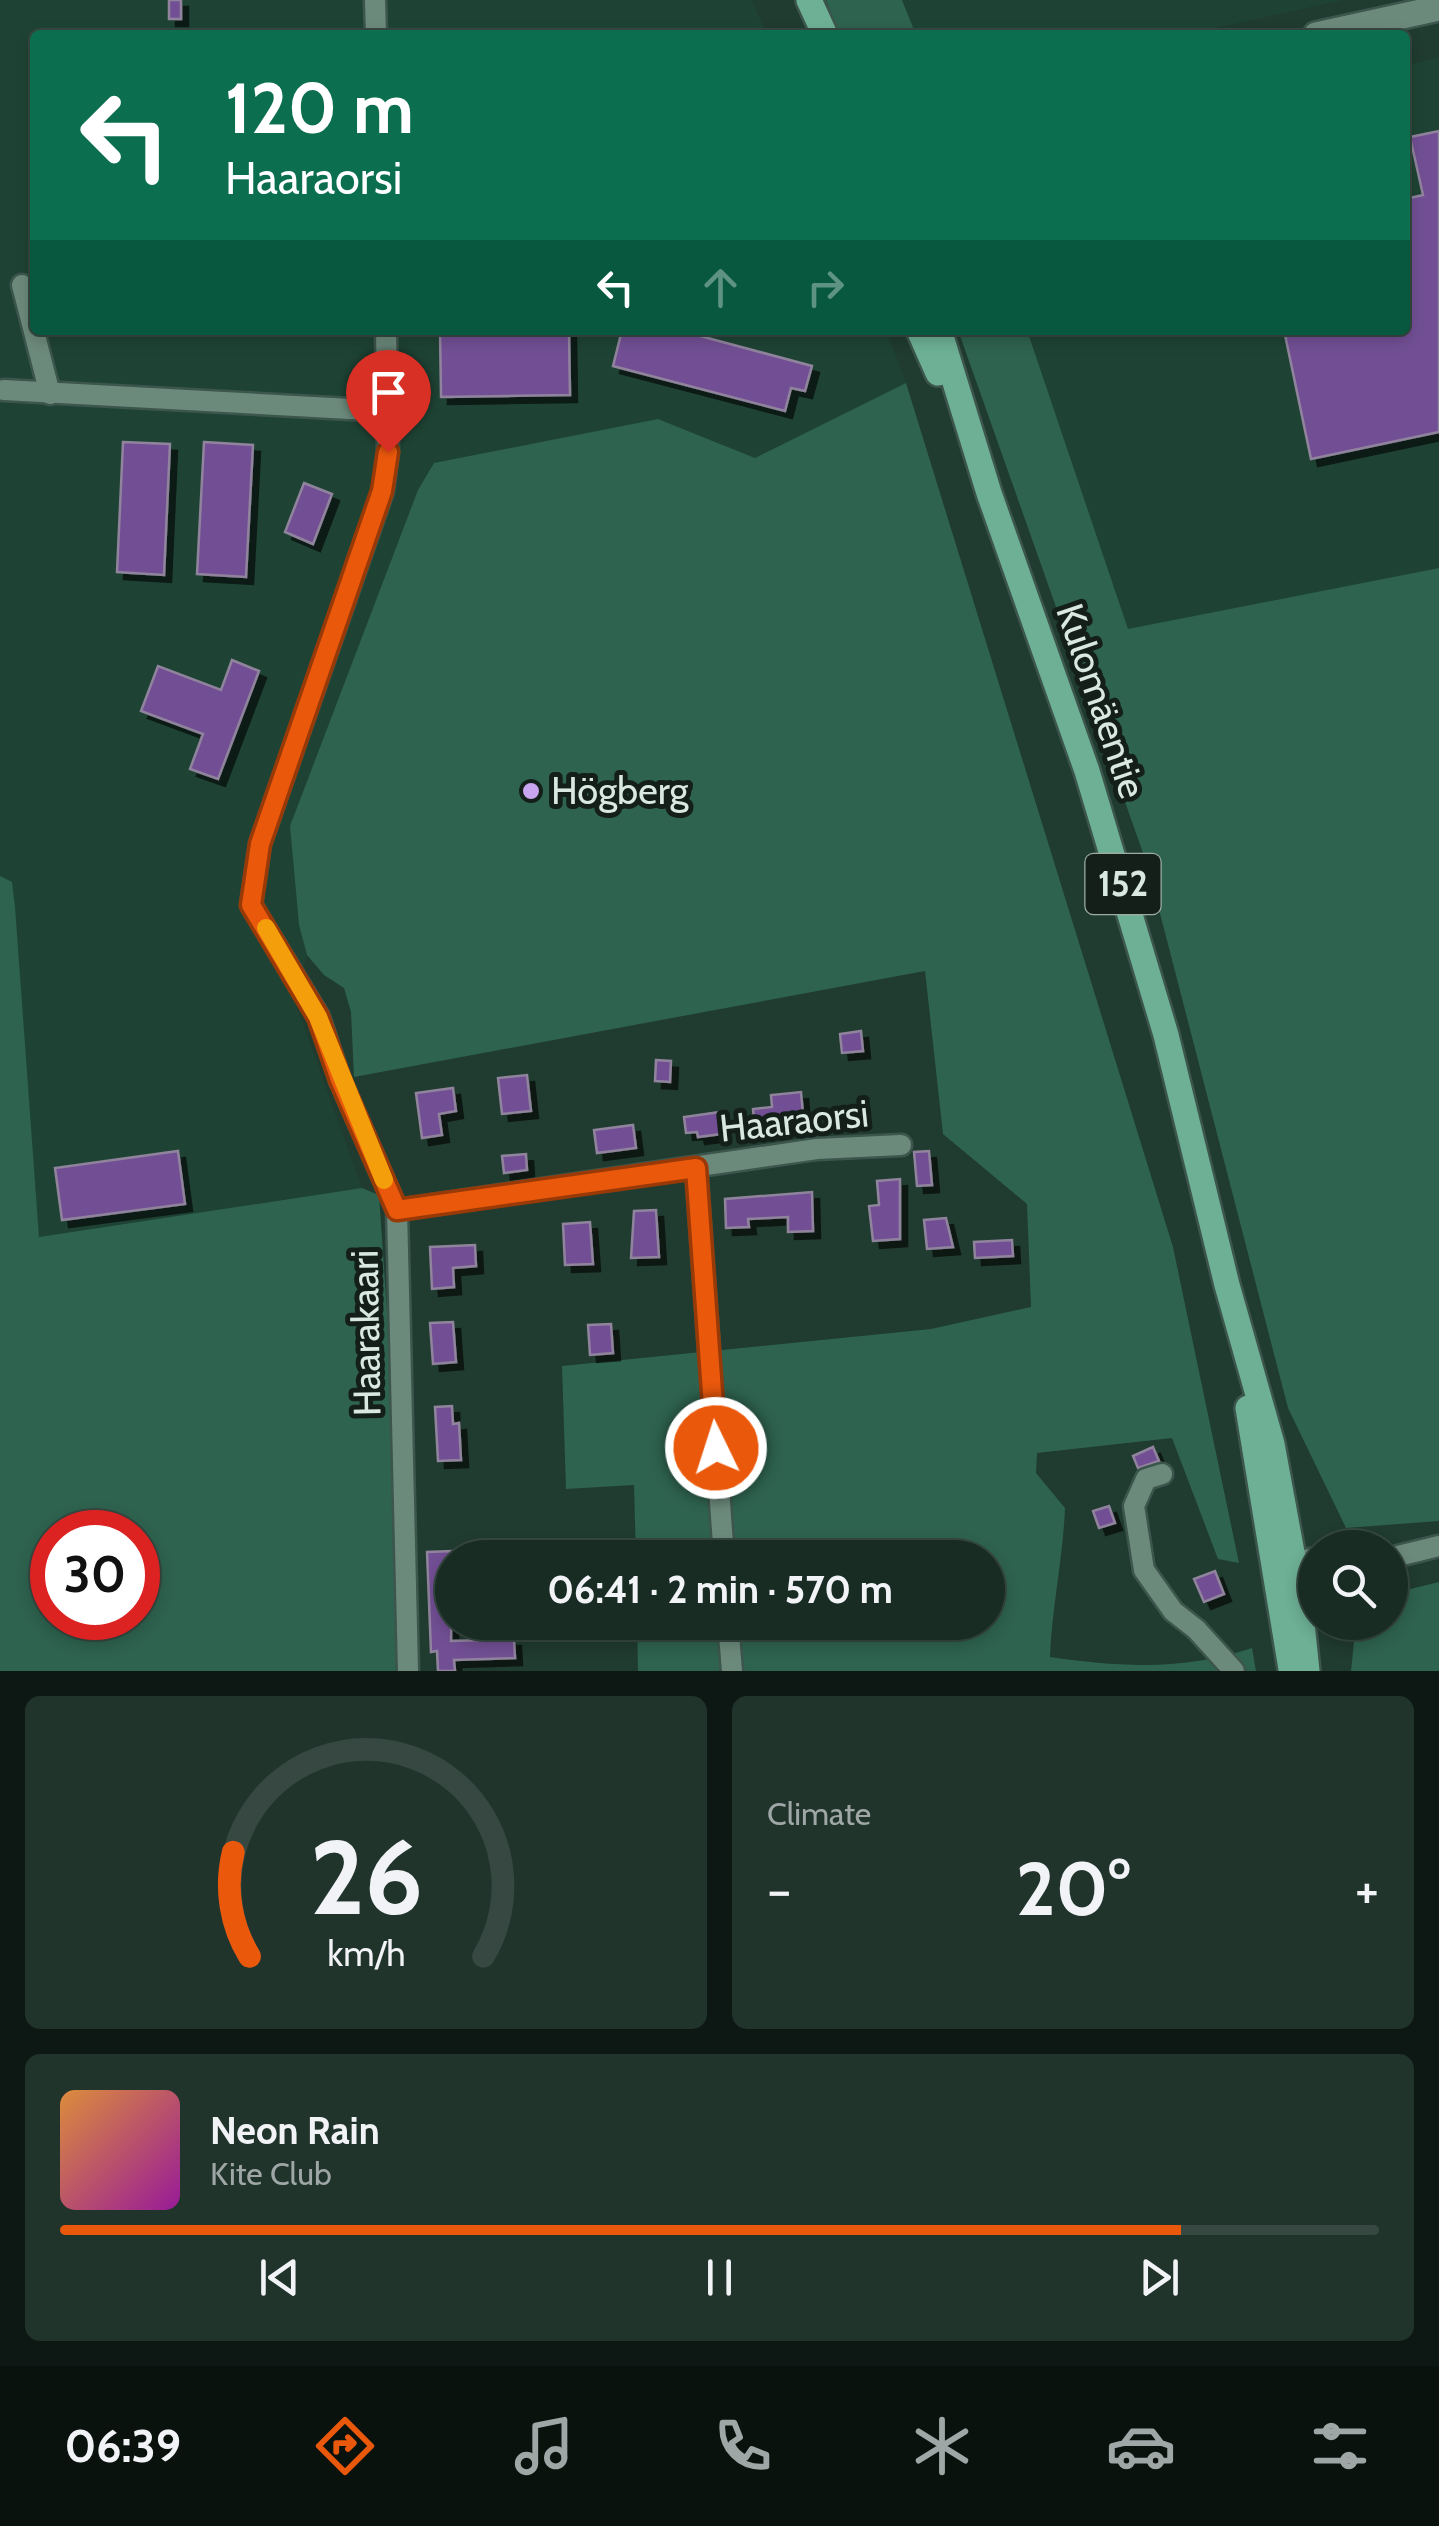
<!DOCTYPE html>
<meta charset="utf-8">
<style>
:root{--surface:#182c24;--page:#21342c;--text:#f1f3f6;--muted:#9fa7a6;--line:#364841;--accent:#ea580c}
body{margin:0;font-family:Cabin,sans-serif;background:var(--page);color:var(--text);height:100vh;display:flex;flex-direction:column;font-size:38px;white-space:nowrap}
*{box-sizing:border-box;margin:0}
p{font-size:32px;color:var(--muted)}
.icon{flex:none;width:55px;height:55px;fill:none;stroke:currentColor;stroke-width:2;stroke-linecap:round;stroke-linejoin:round}
.map{position:relative;height:1671px;overflow:hidden}
.drawer{display:flex;flex-direction:column;gap:25px;padding:25px;background:#0d1814;flex:1}
.drawer>*{flex:none}
.banner{position:absolute;left:30px;top:30px;width:1380px;height:305px;border-radius:10px;box-shadow:0 5px 15px #0003,0 0 0 2px var(--line);background:#0b6e4f;color:#fff;overflow:hidden}
.controls{position:absolute;left:1298px;top:1530px;display:grid;gap:20px}
.controls a{display:grid;place-items:center;width:110px;height:110px;border-radius:50%;background:var(--surface);box-shadow:0 5px 15px #0003,0 0 0 2px var(--line);font-size:50px}
.speed{position:absolute;left:30px;top:1510px;display:flex;gap:20px;font-size:50px;font-weight:700;text-align:center}
.speed>*{display:grid;place-content:center;width:130px;height:130px;border-radius:50%;background:var(--surface);box-shadow:0 5px 15px #0003,0 0 0 2px var(--line);line-height:1}
.speed .limit{border:15px solid #d22;background:#fff;color:#111}
.pin{position:absolute;display:grid;place-items:center;width:85px;height:85px;color:#fff;margin:-102px -42px;border-radius:50% 50% 50% 0;rotate:-45deg;box-shadow:0 0 10px #0007}
.pin .icon{rotate:45deg}
.me{position:absolute;width:110px;margin:-55px;rotate:356deg;stroke-linejoin:round;filter:drop-shadow(0 0 8px #0008)}
.turn{display:flex;align-items:center;gap:35px;height:210px;padding:0 30px;font-size:45px}
.turn .icon{width:130px;height:130px;stroke-width:2.5}
.turn b{display:block;font-size:70px;line-height:85px}
.lanes{display:flex;align-items:center;height:95px;padding:0 30px;background:#0003;justify-content:center;gap:50px;direction:ltr}
.lanes .off{opacity:.35}
.big{font-size:75px;font-weight:700;line-height:1.1}
.drawer .card{flex:1;display:flex;flex-direction:column;justify-content:center;gap:15px;min-width:0;padding:0 35px;border-radius:15px;background:var(--page)}
.drawer .dial{align-items:center;gap:0}
.dial svg{height:260px;overflow:visible;fill:none;stroke:var(--line);stroke-width:7;stroke-linecap:round;text-anchor:middle}
.dial text{fill:var(--text);stroke:none}
.song{display:flex;align-items:center;gap:30px}
.cover{width:120px;height:120px;border-radius:15px;background:linear-gradient(135deg,hsl(30 70% 55%),hsl(300 70% 35%))}
.played{height:10px;border-radius:5px;background:linear-gradient(90deg,var(--accent) 85%,var(--line) 85%)}
.keys{display:flex;justify-content:space-around;direction:ltr}
.heat{display:flex;justify-content:space-between;align-items:center;font-size:55px;direction:ltr}
.drawer .tiles{flex:1;display:grid;gap:25px;grid-template-columns:1fr 1fr}
.card:last-child{grid-column:span 2}
.trip{position:absolute;left:435px;top:1540px;width:570px;height:100px;border-radius:50px;background:var(--surface);box-shadow:0 5px 15px #0003,0 0 0 2px var(--line);font-weight:700;line-height:100px;text-align:center}
.menu{display:flex;height:160px;justify-content:space-around;align-items:center;background:#0a120e;color:var(--muted)}
.menu .icon{width:70px;height:70px}
.menu .current{color:var(--accent)}
.menu b{font-size:45px;color:var(--text)}
.map>svg:first-child{display:block}
.built{fill:#1e4334}
.green{fill:#2e634f;fill-rule:evenodd}
.building{fill:#725094;stroke:#90849d;stroke-width:2.5;filter:url(#shadow)}
.lines{fill:none;stroke-linecap:round;stroke-linejoin:round}
.street-casing{stroke:#3d564d;stroke-width:25}
.secondary-casing{stroke:#3d564d;stroke-width:30}
.primary-casing{stroke:#3d564d;stroke-width:30}
.street{stroke:#6c8a7c;stroke-width:20}
.secondary{stroke:#6c8a7c;stroke-width:25}
.primary{stroke:#6db095;stroke-width:25}
.route-casing{stroke:#983908;stroke-width:25}
.route{stroke:#ea580c;stroke-width:18}
.slow{stroke:#f59e0b;stroke-width:18}
.poi-dot{fill:#c8a5ee;stroke:#141f1a;stroke-width:4}
.labels{text-anchor:middle;stroke-width:10;stroke-linejoin:round;paint-order:stroke}
.shield{fill:#141f1a;stroke:#9eaca6;stroke-width:2.5}
.shield-label{font-size:35px;font-weight:bold;fill:#d9e9e2}
.street-label{font-size:38px;fill:#d9e9e2;stroke:#141f1a}
.poi-label{font-size:38px;fill:#d9e9e2;stroke:#141f1a;text-anchor:start}
</style>
<div class="map">
<svg width="1439" height="1671" viewBox="0 0 1439 1671">
<defs>
<filter id="shadow"><feDropShadow dx="7" dy="7" stdDeviation="0" flood-color="#0009"/></filter>
</defs>
<rect width="100%" height="100%" fill="#203b30"/>
<g class="built">
<path d="M0 0H752L767 35H35V330H886L906 383 755 458 658 419 434 463 418 490 290 826 299 925 307 955 294 999 362 1188 39 1237 12 883 0 876Z"/>
<path d="M902 0H1344L1183 35H916Z"/>
<path d="M1439 58V568L1128 630 1027 330H1405V65Z"/>
</g>
<g class="green">
<path d="M826 0H902L916 35H840Z"/>
<path d="M958 330H1027L1128 629 1439 568V1521L1346 1528 1288 1408 1148 867Z"/>
<path d="M906 383 1173 1247 1239 1563 1218 1559 1172 1438 1037 1453 1036 1473 1065 1508C1063 1559 1052 1606 1050 1657 1120 1667 1184 1671 1252 1648L1256 1671H638L637 1623 988 1622V1558L636 1557 634 1485 566 1489 562 1366 931 1329 1031 1307 1027 1204 943 1134 925 971 354 1077 351 1012 344 988 324 975 307 955 299 925 290 826 418 490 434 463 658 419 755 458Z"/>
<path d="M0 876 12 882 15 907 39 1237 362 1188 379 1195 412 1671H0ZM52 1532H138V1618H52Z"/>
<path d="M1439 1582V1671H1351L1356 1623 1390 1622V1594Z"/>
</g>
<g class="building">
<rect x="169" y="0" width="12" height="19"/>
<path d="M1439 131V432L1311 459 1284 330H1405V199L1423 195 1410 137Z"/>
<path d="M440 330H569L570 395 441 397Z"/>
<path d="M622 330H678L812 366 805 391 791 388 785 411 613 366Z"/>
<path d="M123 442 170 444 164 575 117 572Z"/>
<path d="M204 442 253 445 246 577 197 574Z"/>
<path d="M304 483 332 494 313 544 285 532Z"/>
<path d="M232 660 259 671 218 779 190 769 203 734 141 711 158 666 221 690Z"/>
<path d="M861 1031 863 1051 842 1053 840 1034Z"/>
<path d="M656 1060 671 1061 670 1082 655 1081Z"/>
<path d="M527 1075 531 1111 502 1114 498 1078Z"/>
<path d="M453 1088 456 1111 439 1114 442 1135 422 1138 416 1093Z"/>
<path d="M801 1092 804 1125 755 1130 753 1109 772 1107 771 1095Z"/>
<path d="M720 1112 722 1134 698 1137 697 1132 686 1133 684 1117Z"/>
<path d="M633 1125 636 1148 597 1153 594 1130Z"/>
<path d="M178 1151 185 1204 62 1220 55 1168Z"/>
<path d="M929 1151 932 1185 917 1186 914 1152Z"/>
<path d="M526 1154 527 1170 504 1173 502 1156Z"/>
<path d="M900 1179V1239L873 1241 869 1206 879 1205 877 1181Z"/>
<path d="M812 1192 813 1231 788 1232V1217L748 1219 749 1227 726 1228 725 1199Z"/>
<path d="M656 1210 659 1257 631 1258 634 1211Z"/>
<path d="M946 1218 953 1247 927 1249 924 1220Z"/>
<path d="M590 1222 593 1264 565 1265 563 1224Z"/>
<path d="M1012 1240 1013 1256 975 1258 974 1242Z"/>
<path d="M475 1245 476 1266 453 1268 454 1287 432 1289 430 1247Z"/>
<path d="M453 1322 456 1362 433 1364 430 1323Z"/>
<path d="M611 1324 613 1353 590 1355 588 1325Z"/>
<path d="M452 1406 453 1424 459 1423 461 1460 438 1461 435 1407Z"/>
<path d="M1153 1447 1159 1461 1138 1468 1133 1456Z"/>
<path d="M1109 1506 1115 1523 1099 1528 1093 1511Z"/>
<path d="M452 1551 451 1641 514 1639 515 1658 454 1660 455 1671H438L437 1651 431 1652 427 1552Z"/>
<path d="M1215 1571 1224 1594 1204 1602 1194 1579Z"/>
</g>
<g class="lines">
<defs>
<g id="street">
<path d="M375 0 376 35"/>
<path d="M22 285 50 394"/>
<path d="M386 330 388 452 383 491 260 844 251 905 319 1017 340 1080 397 1210 408 1671"/>
<path d="M4 390 387 411"/>
<path d="M696 1168 724 1558"/>
<path d="M397 1210 817 1149 901 1145"/>
<path d="M1162 1474 1146 1479 1134 1506 1144 1570 1173 1611 1196 1629 1234 1671"/>
<path d="M1315 1558 1294 1562 1276 1578 1298 1585 1315 1581"/>
<path d="M1390 1558 1439 1546"/>
<path d="M728 1622 732 1671"/>
</g>
<path id="secondary" d="M1316 35 1439 8"/>
<g id="primary">
<path d="M809 0 825 35"/>
<path d="M919 330 938 373"/>
<path d="M939 330 989 493 1087 771 1166 1035 1227 1285 1272 1444 1298 1585 1307 1671"/>
<path d="M1248 1408 1291 1669"/>
</g>
</defs>
<use href="#street" class="street-casing"/>
<use href="#secondary" class="secondary-casing"/>
<use href="#primary" class="primary-casing"/>
<use href="#street" class="street"/>
<use href="#secondary" class="secondary"/>
<use href="#primary" class="primary"/>
</g>
<g class="lines">
<defs>
<path id="route" d="M388 452 382 491 260 844 251 905 318 1017 340 1080 397 1210 696 1168 716 1448"/>
</defs>
<use href="#route" class="route-casing"/>
<use href="#route" class="route"/>
<path class="slow" d="M266 928 318 1017 384 1180"/>
</g>
<circle class="poi-dot" cx="531" cy="791" r="10"/>
<g class="labels">
<rect class="shield" x="1085.5" y="854" width="75" height="60" rx="8"/>
<g class="shield-label">
<text x="1123" y="896">152</text>
</g>
<g class="street-label">
<text transform="translate(1101 701) rotate(71)" y="13">Kulomäentie</text>
<text transform="translate(794 1121) rotate(-6)" y="13">Haaraorsi</text>
<text transform="translate(366 1333) rotate(-91)" y="13">Haarakaari</text>
</g>
<g class="poi-label">
<text x="551" y="804">Högberg</text>
</g>
</g>
</svg>
<div class="controls">
<a><svg class="icon" aria-label="search" viewBox="0 0 24 24"><circle cx="10" cy="10" r="6"/><path d="M15 15l6 6"/></svg></a>
</div>
<div class="speed"><div class="limit">30</div></div>
<div class="pin" style="left:388px;top:452px;background:#d93025"><svg class="icon" aria-label="arrive" viewBox="0 0 24 24"><path d="M6 21V4h12l-3 4 3 4H6"/></svg></div>
<svg class="me" style="left:716px;top:1448px" viewBox="-20 -20 40 40"><circle r="17" fill="#ea580c" stroke="#fff" stroke-width="3"/><path d="M0-11L8 9 0 5-8 9z" fill="#fff"/></svg>
<div class="trip">06:41 · 2 min · 570 m</div>
<div class="banner">
<div class="turn"><svg class="icon" aria-label="left" viewBox="0 0 24 24"><path d="M17 20v-9H6M10 6l-5 5 5 5"/></svg><div><b>120 m</b>Haaraorsi</div></div>
<div class="lanes"><svg class="icon" aria-label="left" viewBox="0 0 24 24"><path d="M17 20v-9H6M10 6l-5 5 5 5"/></svg><svg class="icon off" aria-label="ahead" viewBox="0 0 24 24"><path d="M12 20V5M6 11l6-6 6 6"/></svg><svg class="icon off" aria-label="right" viewBox="0 0 24 24"><path d="M7 20v-9h11M14 6l5 5-5 5"/></svg></div>
</div>
</div>
<section class="drawer">
<div class="tiles">
<div class="card dial"><svg viewBox="0 0 100 80">
<path d="M14 69A42 42 0 1 1 86 69"/>
<path d="M14 69A42 42 0 0 1 9 37" stroke="#ea580c"/>
<text x="50" y="56" font-size="32" font-weight="700">26</text>
<text x="50" y="72" font-size="11">km/h</text>
</svg></div>
<div class="card"><p>Climate</p>
<div class="heat"><a>−</a><b class="big">20°</b><a>+</a></div>
</div>
<div class="card">
<div class="song"><i class="cover"></i><div><b>Neon Rain</b><p>Kite Club</p></div></div>
<div class="played"></div>
<div class="keys"><svg class="icon" aria-label="previous" viewBox="0 0 24 24"><path d="M18 5L8 12l10 7zM5 5v14"/></svg><svg class="icon" aria-label="pause" viewBox="0 0 24 24"><path d="M8 5v14M16 5v14"/></svg><svg class="icon" aria-label="next" viewBox="0 0 24 24"><path d="M6 5l10 7-10 7zM19 5v14"/></svg></div>
</div>
</div>
</section>
<nav class="menu">
<b>06:39</b>
<svg class="icon current" aria-label="directions" viewBox="0 0 24 24"><path d="M12 3l9 9-9 9-9-9zM9 14v-3h6M13 9l2 2-2 2"/></svg>
<svg class="icon" aria-label="music" viewBox="0 0 24 24"><path d="M9 18V5l10-2v13"/><circle cx="6" cy="18" r="3"/><circle cx="16" cy="16" r="3"/></svg>
<svg class="icon" aria-label="phone" viewBox="0 0 24 24"><path d="M5 4h4l2 5-3 2q2 4 5 5l2-3 5 2v4C11 20 4 13 5 4z"/></svg>
<svg class="icon" aria-label="climate" viewBox="0 0 24 24"><path d="M12 3v18M4 7l16 10M4 17L20 7"/></svg>
<svg class="icon" aria-label="car" viewBox="0 0 24 24"><path d="M5 17H2v-5l4-1 3-4h7l3 4 3 1v5h-3M9 17h6M6 11h13"/><circle cx="7" cy="17" r="2"/><circle cx="17" cy="17" r="2"/></svg>
<svg class="icon" aria-label="filters" viewBox="0 0 24 24"><path d="M4 7h16M4 17h16"/><circle cx="9" cy="7" r="2"/><circle cx="15" cy="17" r="2"/></svg>
</nav>
